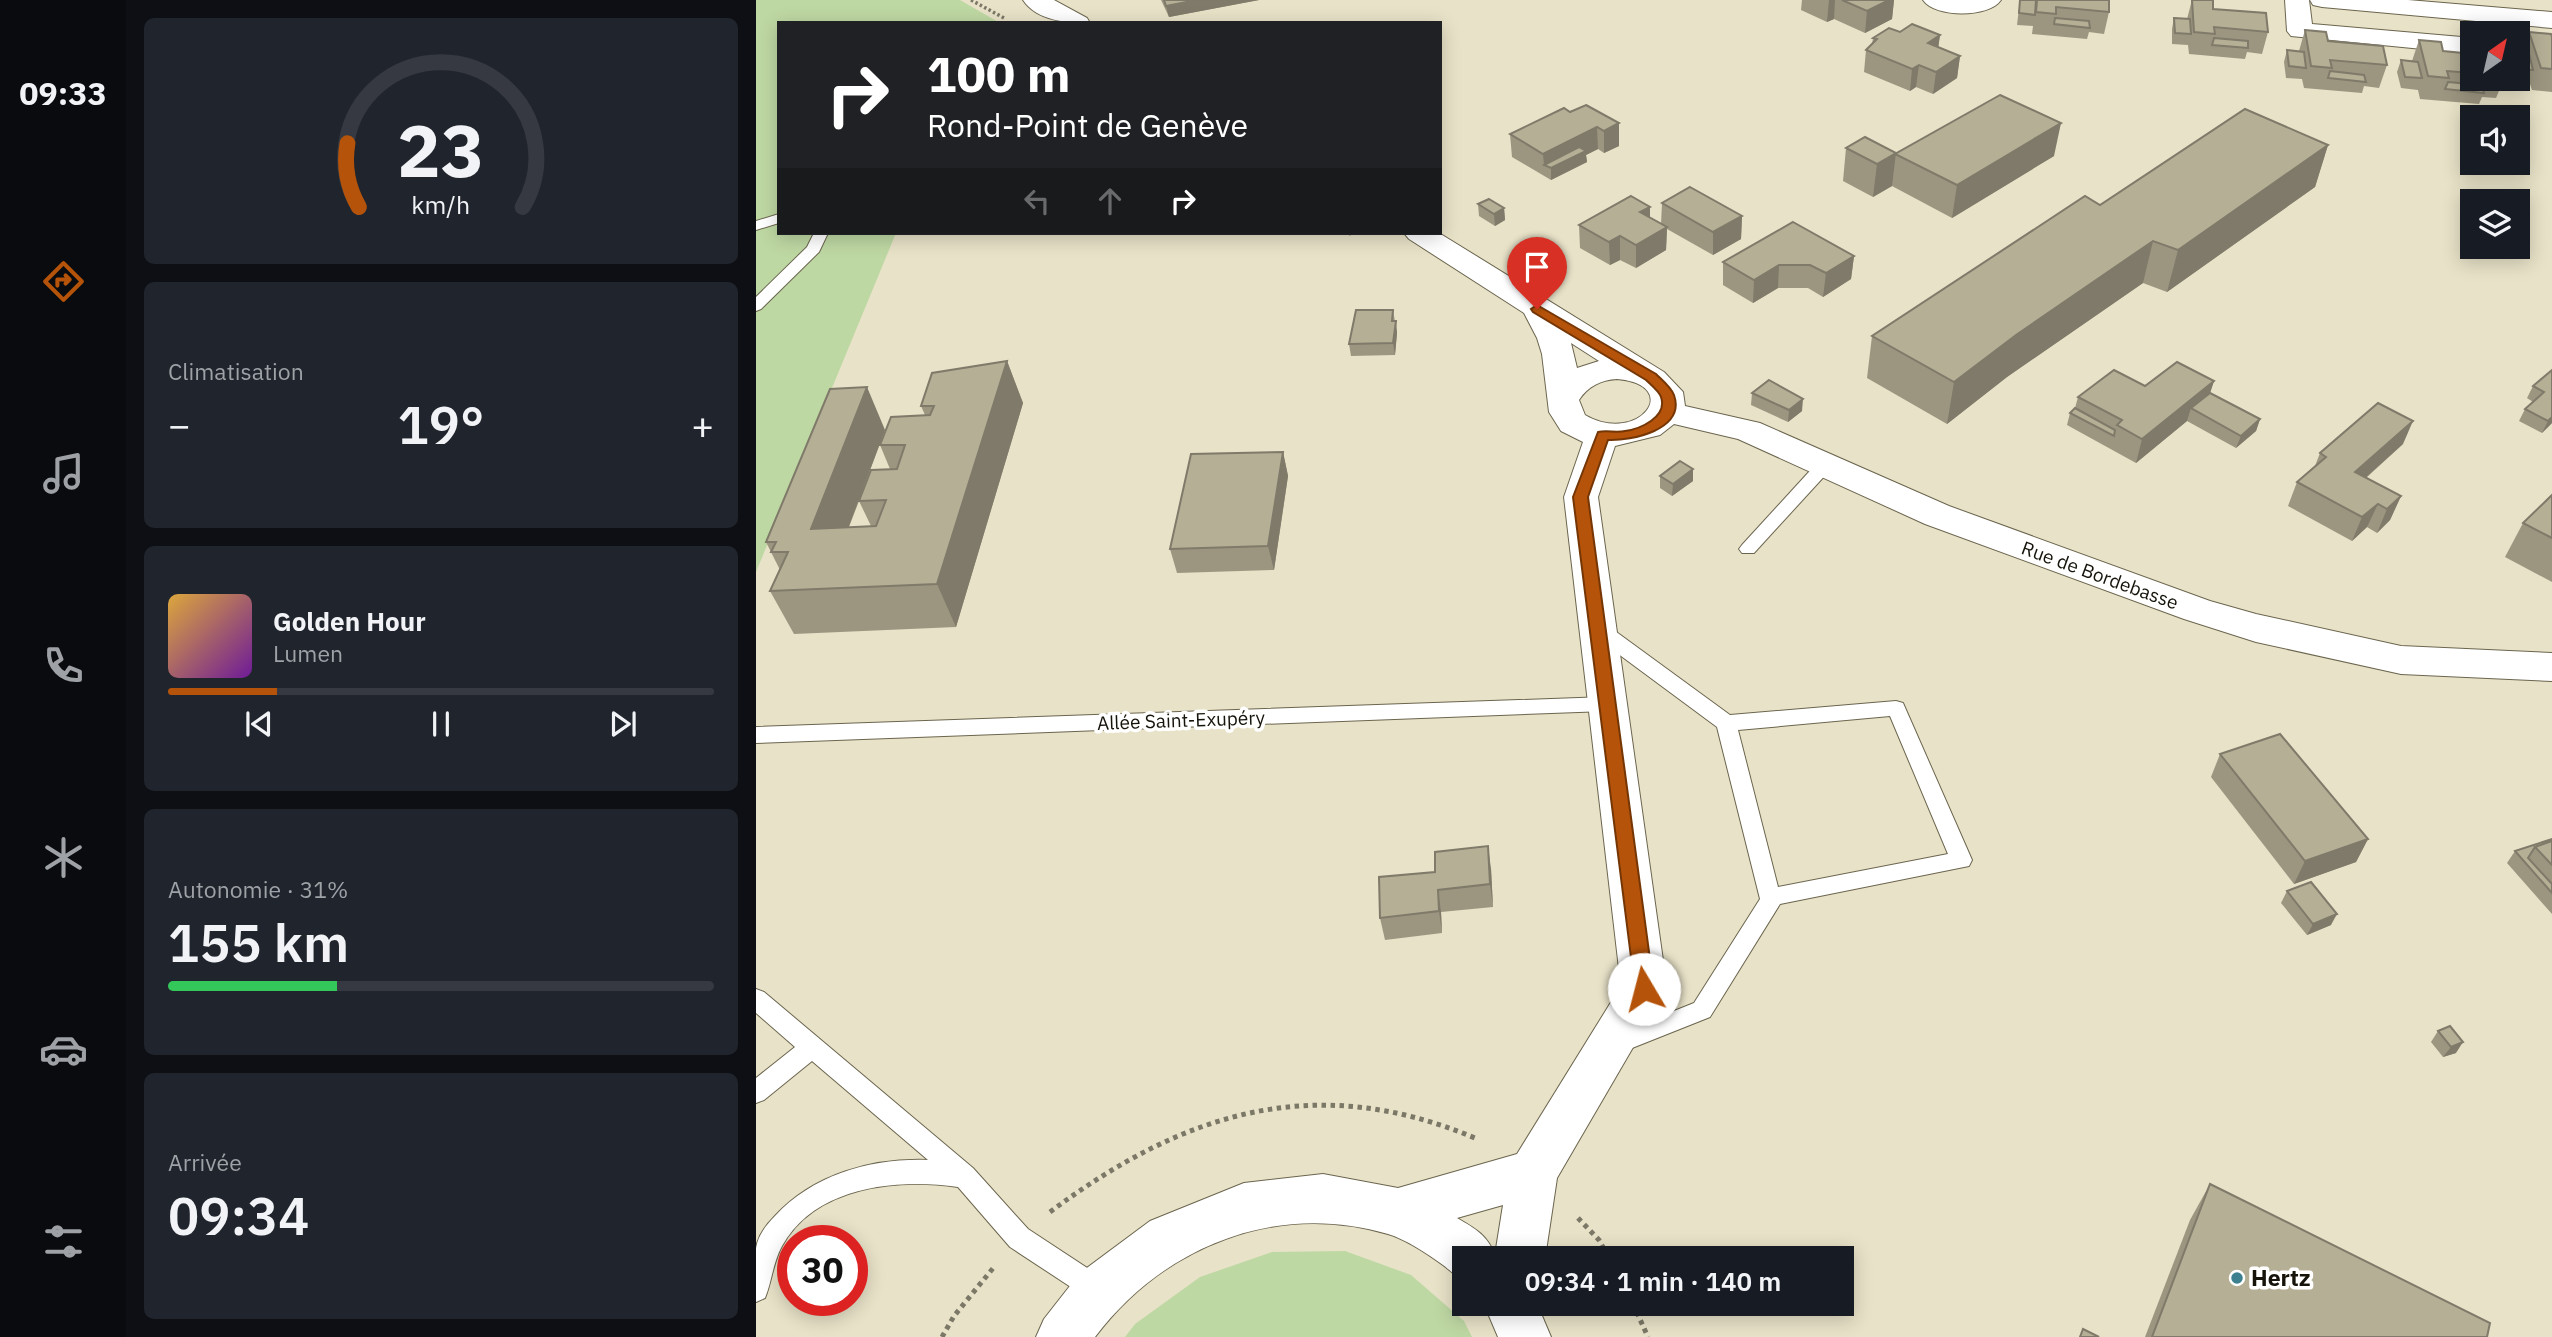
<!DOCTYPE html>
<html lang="fr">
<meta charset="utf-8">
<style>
:root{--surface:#171b24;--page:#20242c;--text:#f1f3f6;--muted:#9ea1a6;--line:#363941;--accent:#b45309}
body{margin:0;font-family:"IBM Plex Sans",sans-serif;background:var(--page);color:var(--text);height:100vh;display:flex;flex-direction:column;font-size:26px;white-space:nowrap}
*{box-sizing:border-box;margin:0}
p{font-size:23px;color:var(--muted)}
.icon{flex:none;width:38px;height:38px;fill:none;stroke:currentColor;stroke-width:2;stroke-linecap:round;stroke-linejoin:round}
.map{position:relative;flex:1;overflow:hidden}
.drawer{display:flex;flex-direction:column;gap:18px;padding:18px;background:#0d0f14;width:630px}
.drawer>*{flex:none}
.top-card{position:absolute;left:21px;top:21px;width:665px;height:214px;border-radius:0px;box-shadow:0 4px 18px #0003;background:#202124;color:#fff;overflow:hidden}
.needle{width:46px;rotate:34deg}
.buttons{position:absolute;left:1704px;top:21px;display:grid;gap:14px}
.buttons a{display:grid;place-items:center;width:70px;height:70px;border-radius:0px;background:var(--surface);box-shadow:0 4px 18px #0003;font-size:35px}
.speed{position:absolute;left:21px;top:1225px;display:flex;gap:14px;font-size:35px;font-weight:700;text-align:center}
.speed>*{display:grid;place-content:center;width:91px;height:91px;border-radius:50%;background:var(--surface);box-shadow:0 4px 18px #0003;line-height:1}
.speed .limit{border:10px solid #d22;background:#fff;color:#111}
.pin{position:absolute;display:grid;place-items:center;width:60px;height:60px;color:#fff;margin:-72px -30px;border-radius:50% 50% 50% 0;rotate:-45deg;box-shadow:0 0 7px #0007}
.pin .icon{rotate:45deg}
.me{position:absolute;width:77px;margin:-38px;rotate:352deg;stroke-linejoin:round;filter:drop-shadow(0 0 5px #0008)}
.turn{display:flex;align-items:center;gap:24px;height:147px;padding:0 35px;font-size:32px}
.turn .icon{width:91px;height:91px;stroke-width:2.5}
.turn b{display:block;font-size:49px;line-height:60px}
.lanes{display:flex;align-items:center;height:66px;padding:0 35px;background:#0003;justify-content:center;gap:35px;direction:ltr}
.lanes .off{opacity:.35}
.big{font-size:52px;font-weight:600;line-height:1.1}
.drawer .tile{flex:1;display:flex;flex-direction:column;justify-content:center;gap:10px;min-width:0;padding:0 24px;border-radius:10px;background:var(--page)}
.drawer .dial{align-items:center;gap:0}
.dial svg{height:182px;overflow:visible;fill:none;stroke:var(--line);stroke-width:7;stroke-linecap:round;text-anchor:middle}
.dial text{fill:var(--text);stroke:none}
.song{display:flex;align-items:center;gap:21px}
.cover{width:84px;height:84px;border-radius:10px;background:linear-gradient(135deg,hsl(40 70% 55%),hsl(280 70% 35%))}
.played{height:7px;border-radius:4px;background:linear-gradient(90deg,var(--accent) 20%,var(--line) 20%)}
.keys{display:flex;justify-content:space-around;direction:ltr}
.heat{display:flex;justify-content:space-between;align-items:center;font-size:38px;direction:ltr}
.charge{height:10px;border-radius:5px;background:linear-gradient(90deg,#34c759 31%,var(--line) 0)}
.trip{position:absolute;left:696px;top:1246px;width:402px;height:70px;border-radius:0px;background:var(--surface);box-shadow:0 4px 18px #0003;font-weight:600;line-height:70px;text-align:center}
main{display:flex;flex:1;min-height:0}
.tab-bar{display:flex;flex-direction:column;width:126px;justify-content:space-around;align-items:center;background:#090b0e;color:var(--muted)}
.tab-bar .icon{width:49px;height:49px}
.tab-bar .selected{color:var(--accent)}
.tab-bar b{font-size:32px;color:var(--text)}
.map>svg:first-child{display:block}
.green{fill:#bed8a3}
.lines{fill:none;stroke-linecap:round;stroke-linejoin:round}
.service-casing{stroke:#6b654e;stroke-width:2}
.minor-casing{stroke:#6b654e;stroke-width:2}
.path-far1{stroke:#7c7867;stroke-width:3.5;stroke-dasharray:2.5 2.5;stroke-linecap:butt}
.path{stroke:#7c7867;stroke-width:5;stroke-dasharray:4.5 4.5;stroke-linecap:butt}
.service{fill:#fff;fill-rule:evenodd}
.minor{fill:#fff;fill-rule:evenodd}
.wall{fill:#9c9681;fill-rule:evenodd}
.shaded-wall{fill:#7f7a69}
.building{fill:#b5af96;stroke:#7f7a69;stroke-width:2}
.route{fill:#b45309;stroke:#753606;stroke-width:2}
.poi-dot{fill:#3d8190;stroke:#fff;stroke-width:2.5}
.labels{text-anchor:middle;stroke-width:7;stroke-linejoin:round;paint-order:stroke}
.street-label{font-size:19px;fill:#15130a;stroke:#fff}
.near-poi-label{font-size:23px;font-weight:bold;fill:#15130a;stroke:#fff;text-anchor:start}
</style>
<main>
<nav class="tab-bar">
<b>09:33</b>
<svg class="icon selected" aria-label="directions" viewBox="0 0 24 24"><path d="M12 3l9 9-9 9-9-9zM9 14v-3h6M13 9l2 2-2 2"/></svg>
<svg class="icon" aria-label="music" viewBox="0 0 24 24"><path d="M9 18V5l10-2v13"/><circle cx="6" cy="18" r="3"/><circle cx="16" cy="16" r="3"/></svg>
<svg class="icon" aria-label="phone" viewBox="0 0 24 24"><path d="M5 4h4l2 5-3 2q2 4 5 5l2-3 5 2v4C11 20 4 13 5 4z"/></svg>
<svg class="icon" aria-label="climate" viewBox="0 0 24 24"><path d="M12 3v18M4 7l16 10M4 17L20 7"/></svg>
<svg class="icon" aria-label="car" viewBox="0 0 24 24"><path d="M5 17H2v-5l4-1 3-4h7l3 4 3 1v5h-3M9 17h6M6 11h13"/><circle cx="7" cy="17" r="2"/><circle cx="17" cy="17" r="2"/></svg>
<svg class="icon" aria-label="filters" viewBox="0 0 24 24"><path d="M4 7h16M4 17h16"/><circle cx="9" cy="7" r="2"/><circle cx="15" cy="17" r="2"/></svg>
</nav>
<section class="drawer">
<div class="tile dial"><svg viewBox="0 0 100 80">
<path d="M14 69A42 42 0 1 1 86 69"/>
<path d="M14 69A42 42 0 0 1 9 41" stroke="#b45309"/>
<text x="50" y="56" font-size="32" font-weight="700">23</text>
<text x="50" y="72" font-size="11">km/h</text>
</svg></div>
<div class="tile"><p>Climatisation</p>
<div class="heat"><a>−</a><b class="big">19°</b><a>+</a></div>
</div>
<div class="tile">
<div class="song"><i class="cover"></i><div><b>Golden Hour</b><p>Lumen</p></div></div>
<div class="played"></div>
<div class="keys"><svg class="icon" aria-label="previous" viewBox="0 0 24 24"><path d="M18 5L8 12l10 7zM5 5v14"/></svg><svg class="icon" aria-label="pause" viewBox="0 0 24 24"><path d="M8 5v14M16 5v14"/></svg><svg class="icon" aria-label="next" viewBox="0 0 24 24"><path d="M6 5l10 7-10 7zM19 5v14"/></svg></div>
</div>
<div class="tile"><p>Autonomie · 31%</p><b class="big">155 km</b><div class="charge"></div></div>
<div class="tile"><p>Arrivée</p><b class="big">09:34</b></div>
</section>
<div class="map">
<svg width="1796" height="1337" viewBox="0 0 1796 1337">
<rect width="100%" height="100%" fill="#e8e2c8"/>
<g class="green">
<path d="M0 0H204L244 23H23V233H140L0 572Z"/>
<path d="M589 1251 655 1275 708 1321 716 1337H369L379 1324 444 1277 516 1252Z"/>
</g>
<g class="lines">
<defs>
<g id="service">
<path d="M23 214V223L0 230V221Z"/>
<path d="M58 233H72L63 252 5 309 0 311V297L51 247Z"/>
<path d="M1068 460 1074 462 1077 466 1074 470 998 553H986L983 549 986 545 1062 462Z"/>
<path d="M841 621 848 623 974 715 1140 701 1147 703 1216 860 1213 866 1024 904 954 1017 861 1054 853 1051 849 1044 853 1037 938 1003 1004 899 961 727 834 633 832 628 834 623ZM1134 716 1192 854 1022 887 982 730Z"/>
<path d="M850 697 857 699 860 704 857 709 850 711 0 743V727Z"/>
<path d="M0 989 8 992 217 1168 272 1229 351 1281 355 1290 351 1299 342 1303 333 1299 254 1247 202 1187C142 1178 59 1186 26 1246 17 1262 16 1281 9 1298L0 1302C0 1284 0 1265 0 1248 2 1235 11 1224 19 1216 58 1174 116 1158 172 1160L56 1061 8 1100 0 1103V1078L39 1047 0 1013Z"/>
</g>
<g id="minor">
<path d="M267 0H298L331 18 334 23C311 23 281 21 267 0Z"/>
<path d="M1167 0H1245C1233 18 1179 18 1167 0Z"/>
<path d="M1529 0H1553L1556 24 1717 38V54L1535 36 1531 31Z"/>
<path d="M1554 0H1652L1796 12V28L1566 7 1557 5Z"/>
<path d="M648 233H683L908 372 927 392 929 406 1004 423 1193 506 1454 601 1500 614 1645 646 1796 653V681L1645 674 1500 642 1428 619 1169 524 982 439 918 424 904 435 859 446 842 497 911 989 801 1178 789 1258H709V1280C699 1276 695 1271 687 1265 672 1254 649 1239 632 1234 520 1201 408 1246 339 1337H280L288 1319 324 1273 394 1221 488 1183 567 1174 642 1188 761 1154 865 986 808 497 827 442 805 431 793 412 786 354 781 338 768 313 653 239ZM815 343 843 361 821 368ZM861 379C928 385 883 446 829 415L823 400C832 386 845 380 861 379ZM747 1205 739 1255C731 1235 720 1229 701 1218Z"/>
<path d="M728 1304H781L795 1337H742Z"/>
</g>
</defs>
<use href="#service" class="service-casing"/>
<use href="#minor" class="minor-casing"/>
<g class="path-far1">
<path d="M215 0 248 18"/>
<path d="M593 233 596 235"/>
</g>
<g class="path">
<path d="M294 1212C428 1112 559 1071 719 1138"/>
<path d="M822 1218 843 1240 853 1258"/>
<path d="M877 1304 892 1337"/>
<path d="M186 1337 198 1316 238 1267"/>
</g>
<use href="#service" class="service"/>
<use href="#minor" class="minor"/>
</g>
<g class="wall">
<path d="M405 0H503L413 17Z"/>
<path d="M1046 0H1138L1136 19 1109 33 1078 19 1071 22 1045 10Z"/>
<path d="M1264 0H1353V12L1348 34 1333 32 1331 39 1276 34 1277 26 1261 25Z"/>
<path d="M1436 0H1457V9L1512 32 1506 54 1491 52 1489 59 1433 54 1432 45 1416 44V29L1418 18 1431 19Z"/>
<path d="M1549 30 1572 41 1631 65 1623 88 1608 86 1606 93 1548 88 1546 79 1530 78 1528 62 1531 50 1543 51Z"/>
<path d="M1144 32 1184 35 1182 47 1204 56 1201 78 1177 94 1160 87 1154 91 1108 72 1110 50 1116 44 1117 38Z"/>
<path d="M1773 32 1796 37V92L1776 90 1773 81 1756 80 1755 79H1762V53H1765Z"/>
<path d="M1663 40 1687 51 1717 54V79H1748L1740 98 1726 97 1723 104 1664 99 1662 90 1645 88 1641 72 1645 60 1656 61Z"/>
<path d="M814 112 863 123V146L848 153 842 149 830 155 831 162 795 180 756 157 754 134Z"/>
<path d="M1572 145 1559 187 1411 292 1387 283 1251 377 1191 424 1111 378 1116 336 1344 205Z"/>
<path d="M1090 148 1140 153 1298 156 1196 218 1136 186 1117 197 1087 181Z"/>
<path d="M906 203 986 216 985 239 957 255 911 229 910 250 880 268 864 260 854 265 824 248 823 225 894 218 905 224Z"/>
<path d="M722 204 748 208 749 220 739 226 723 216Z"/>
<path d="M1098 256 1095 279 1067 297 1052 288H1022L997 303 967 285V262Z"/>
<path d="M637 310 641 333 639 355 595 356 593 344Z"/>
<path d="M251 361 267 403 200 627 38 634 14 591 24 570 10 542 129 430 103 500 134 469 124 445 169 415 165 406ZM103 501 115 526 93 527Z"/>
<path d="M1796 370V423L1786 433 1763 421 1769 409 1777 402 1771 398 1777 386Z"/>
<path d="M1458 381 1454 393 1504 419 1500 431 1480 448 1431 421 1380 463 1311 425 1314 413 1319 408 1322 397Z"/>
<path d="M996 393 1046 411 1032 422 995 405Z"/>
<path d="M1647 444 1610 478 1645 496 1634 520 1621 533 1611 527 1596 541 1532 506 1541 482 1559 466 1564 453Z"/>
<path d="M527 452 532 476 518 570 421 573 414 549Z"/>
<path d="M937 469V481L916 496 904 488V476Z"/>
<path d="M1796 495V582L1749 557 1767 523Z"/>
<path d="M1464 754 1612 839 1600 862 1538 884 1455 777Z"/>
<path d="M1796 839V914L1751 863 1759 851Z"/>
<path d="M735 869 737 907 685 912 686 933 629 940 624 918 623 877Z"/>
<path d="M1531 891 1575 925 1551 935 1525 903Z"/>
<path d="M1682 1031 1700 1053 1687 1057 1675 1042Z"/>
<path d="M1454 1184 1731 1337H1389L1434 1220Z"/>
</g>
<g class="shaded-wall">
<path d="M441 0H503L413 17 410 6Z"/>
<path d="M1073 0H1079L1078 19 1071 22Z"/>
<path d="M1133 0H1138L1136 19 1109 33 1111 11Z"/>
<path d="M1184 35 1181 57 1172 43Z"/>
<path d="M1204 56 1201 78 1177 94 1180 72Z"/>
<path d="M1163 65 1160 87 1154 91 1156 69Z"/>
<path d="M863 123V146L848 153V131Z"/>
<path d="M1305 123 1298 156 1196 218 1201 185Z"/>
<path d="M841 127 842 149 830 155 831 162 795 180V168L788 165 787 154Z"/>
<path d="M1572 145 1559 187 1411 292 1422 250Z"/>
<path d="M1140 153 1136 186 1117 197 1121 164Z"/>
<path d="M894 207V230L884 212Z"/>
<path d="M748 208 749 220 739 226 738 214Z"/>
<path d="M986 216 985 239 957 255V232Z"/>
<path d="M911 227 910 250 880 268V245Z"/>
<path d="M864 236V260L854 265 853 242Z"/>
<path d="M1397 241 1387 283 1251 377 1191 424 1198 382 1260 335Z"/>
<path d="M1098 256 1095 279 1067 297 1070 273Z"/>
<path d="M1023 265 1022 288 997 303 998 280Z"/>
<path d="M640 321 641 333 639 355 637 343Z"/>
<path d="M251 361 267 403 200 627 181 584Z"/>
<path d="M1458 381 1450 405 1435 408 1431 421 1380 463 1386 439Z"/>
<path d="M111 387 129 430 76 571 55 529Z"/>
<path d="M1047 399 1046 411 1032 422 1033 410Z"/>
<path d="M1796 417V423L1786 433 1792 421Z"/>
<path d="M1504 419 1500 431 1480 448 1485 436Z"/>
<path d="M1657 421 1647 444 1589 496 1599 472Z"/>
<path d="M527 452 532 476 518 570 512 546Z"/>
<path d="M937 469V481L916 496 917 484Z"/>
<path d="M1645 496 1634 520 1621 533 1631 509Z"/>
<path d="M1622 504 1611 527 1596 541 1606 517Z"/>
<path d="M1612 839 1600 862 1538 884 1549 861Z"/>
<path d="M732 846 735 869 737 907 734 884Z"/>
<path d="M682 890 685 912 686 933 683 911Z"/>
<path d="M1581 914 1575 925 1551 935 1557 924Z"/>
<path d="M1707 1042 1700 1053 1687 1057 1695 1047Z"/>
</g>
<g class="building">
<path d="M408 0H441L410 6Z"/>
<path d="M1086 0H1133L1111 11Z"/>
<path d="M1264 0H1280L1279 15 1263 13Z"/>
<path d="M1281 0H1353V12L1300 7V14L1280 12Z"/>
<path d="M1436 0H1457V9L1510 13 1512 32 1458 27 1459 34 1438 32Z"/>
<path d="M1299 18 1333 21 1334 28 1298 24Z"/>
<path d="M1418 18 1434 19 1435 34 1419 33Z"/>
<path d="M1156 24 1184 35 1172 43 1204 56 1180 72 1163 65 1156 69 1110 50 1121 39 1117 38 1133 28 1144 32Z"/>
<path d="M1549 30 1570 32 1572 41 1627 46 1631 65 1574 60 1576 68 1555 66Z"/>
<path d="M1773 32 1795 34 1796 37V69L1785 68Z"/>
<path d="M1458 38 1492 41V48L1456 45Z"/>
<path d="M1663 40 1685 42 1687 51 1717 54V73L1691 71 1693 78 1672 76Z"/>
<path d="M1531 50 1548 52 1550 68 1533 66Z"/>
<path d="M1762 53 1773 54 1777 70 1762 69Z"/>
<path d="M1645 60 1662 62 1666 78 1649 77Z"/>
<path d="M1574 71 1608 75 1610 82 1572 78Z"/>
<path d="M1692 82 1726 85 1728 93 1689 89Z"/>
<path d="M1244 95 1305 123 1201 185 1139 154Z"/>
<path d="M830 105 863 123 848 131 841 127 787 154 754 134 808 108 814 112Z"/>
<path d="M1489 109 1572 145 1422 250 1397 241 1260 335 1198 382 1116 336 1329 196 1344 205Z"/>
<path d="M1109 137 1140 153 1121 164 1090 148Z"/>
<path d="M823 147 830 151 795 168 788 165Z"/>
<path d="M934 187 986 216 957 232 906 203Z"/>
<path d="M875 196 894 207 884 212 911 227 880 245 864 236 853 242 823 225Z"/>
<path d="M733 199 748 208 738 214 722 204Z"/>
<path d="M1037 222 1098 256 1070 273 1054 265H1023L998 280 967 262Z"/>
<path d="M600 310H637L636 321H640L637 343 593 344Z"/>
<path d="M251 361 181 584 14 591 32 552H15L20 542H10L74 389 111 387 55 529 120 526 130 500 103 501 115 470 141 469 149 445H124L135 417 174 415 178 406H165L176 373Z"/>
<path d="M1421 362 1458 381 1386 439 1361 425 1366 420 1322 397 1358 370 1389 386Z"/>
<path d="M1796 370V417L1792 421 1769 409 1788 392 1777 386Z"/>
<path d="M1013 380 1047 399 1033 410 996 393Z"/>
<path d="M1454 393 1504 419 1485 436 1435 408Z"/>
<path d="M1622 403 1657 421 1599 472 1645 496 1631 509 1622 504 1606 517 1541 482 1570 457 1564 453Z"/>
<path d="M1319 408 1359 430 1358 436 1314 413Z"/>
<path d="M527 452 512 546 414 549 435 454Z"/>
<path d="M924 461 937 469 917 484 904 476Z"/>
<path d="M1796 495V538L1767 523Z"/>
<path d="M1524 734 1612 839 1549 861 1464 754Z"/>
<path d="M1796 839V841L1779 847 1772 858 1796 884V893L1759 851Z"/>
<path d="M1796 841V865L1779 847Z"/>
<path d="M732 846 734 884 682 890 683 911 624 918 623 877 679 872V852Z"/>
<path d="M1555 882 1581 914 1557 924 1531 891Z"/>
<path d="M1694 1026 1707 1042 1695 1047 1682 1031Z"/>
<path d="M1454 1184 1734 1323 1731 1337H1396Z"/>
<path d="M1327 1329 1343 1337H1324Z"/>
</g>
<path class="route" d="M781 305 900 374C906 380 915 387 918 395 930 430 875 441 852 440L832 497 898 989 895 995 888 997 882 995 879 989 817 497 842 432C851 430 860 433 869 431 884 429 912 417 905 397 903 391 895 385 890 380L777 312 775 309Z"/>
<circle class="poi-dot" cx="1481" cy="1278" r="7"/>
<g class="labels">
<g class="street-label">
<text transform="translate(1344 575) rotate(20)" y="7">Rue de Bordebasse</text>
<text transform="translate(425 720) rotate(-2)" y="7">Allée Saint-Exupéry</text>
</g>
<g class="near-poi-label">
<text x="1495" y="1286">Hertz</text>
</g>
</g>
</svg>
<div class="buttons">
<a><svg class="needle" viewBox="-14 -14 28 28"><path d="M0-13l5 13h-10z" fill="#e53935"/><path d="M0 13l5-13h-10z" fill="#9ea1a6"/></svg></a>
<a><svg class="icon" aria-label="sound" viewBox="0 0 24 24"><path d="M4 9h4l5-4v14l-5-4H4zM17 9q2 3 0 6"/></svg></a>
<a><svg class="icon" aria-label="layers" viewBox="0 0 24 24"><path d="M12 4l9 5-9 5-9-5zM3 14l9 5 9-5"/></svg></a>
</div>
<div class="speed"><div class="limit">30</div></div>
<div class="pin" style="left:781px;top:309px;background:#d93025"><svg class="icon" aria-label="arrive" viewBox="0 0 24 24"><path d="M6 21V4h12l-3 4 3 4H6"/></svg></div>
<svg class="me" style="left:888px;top:989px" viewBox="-20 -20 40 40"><circle r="19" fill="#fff"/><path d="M0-13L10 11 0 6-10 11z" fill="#b45309"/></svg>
<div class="trip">09:34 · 1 min · 140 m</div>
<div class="top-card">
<div class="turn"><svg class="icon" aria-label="right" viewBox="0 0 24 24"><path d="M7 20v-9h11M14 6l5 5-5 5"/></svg><div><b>100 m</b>Rond-Point de Genève</div></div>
<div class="lanes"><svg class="icon off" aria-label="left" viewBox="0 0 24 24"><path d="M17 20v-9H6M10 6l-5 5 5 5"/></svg><svg class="icon off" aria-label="ahead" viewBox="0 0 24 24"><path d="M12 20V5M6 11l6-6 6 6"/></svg><svg class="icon" aria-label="right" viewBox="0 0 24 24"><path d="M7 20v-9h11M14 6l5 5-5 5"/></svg></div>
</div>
</div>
</main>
